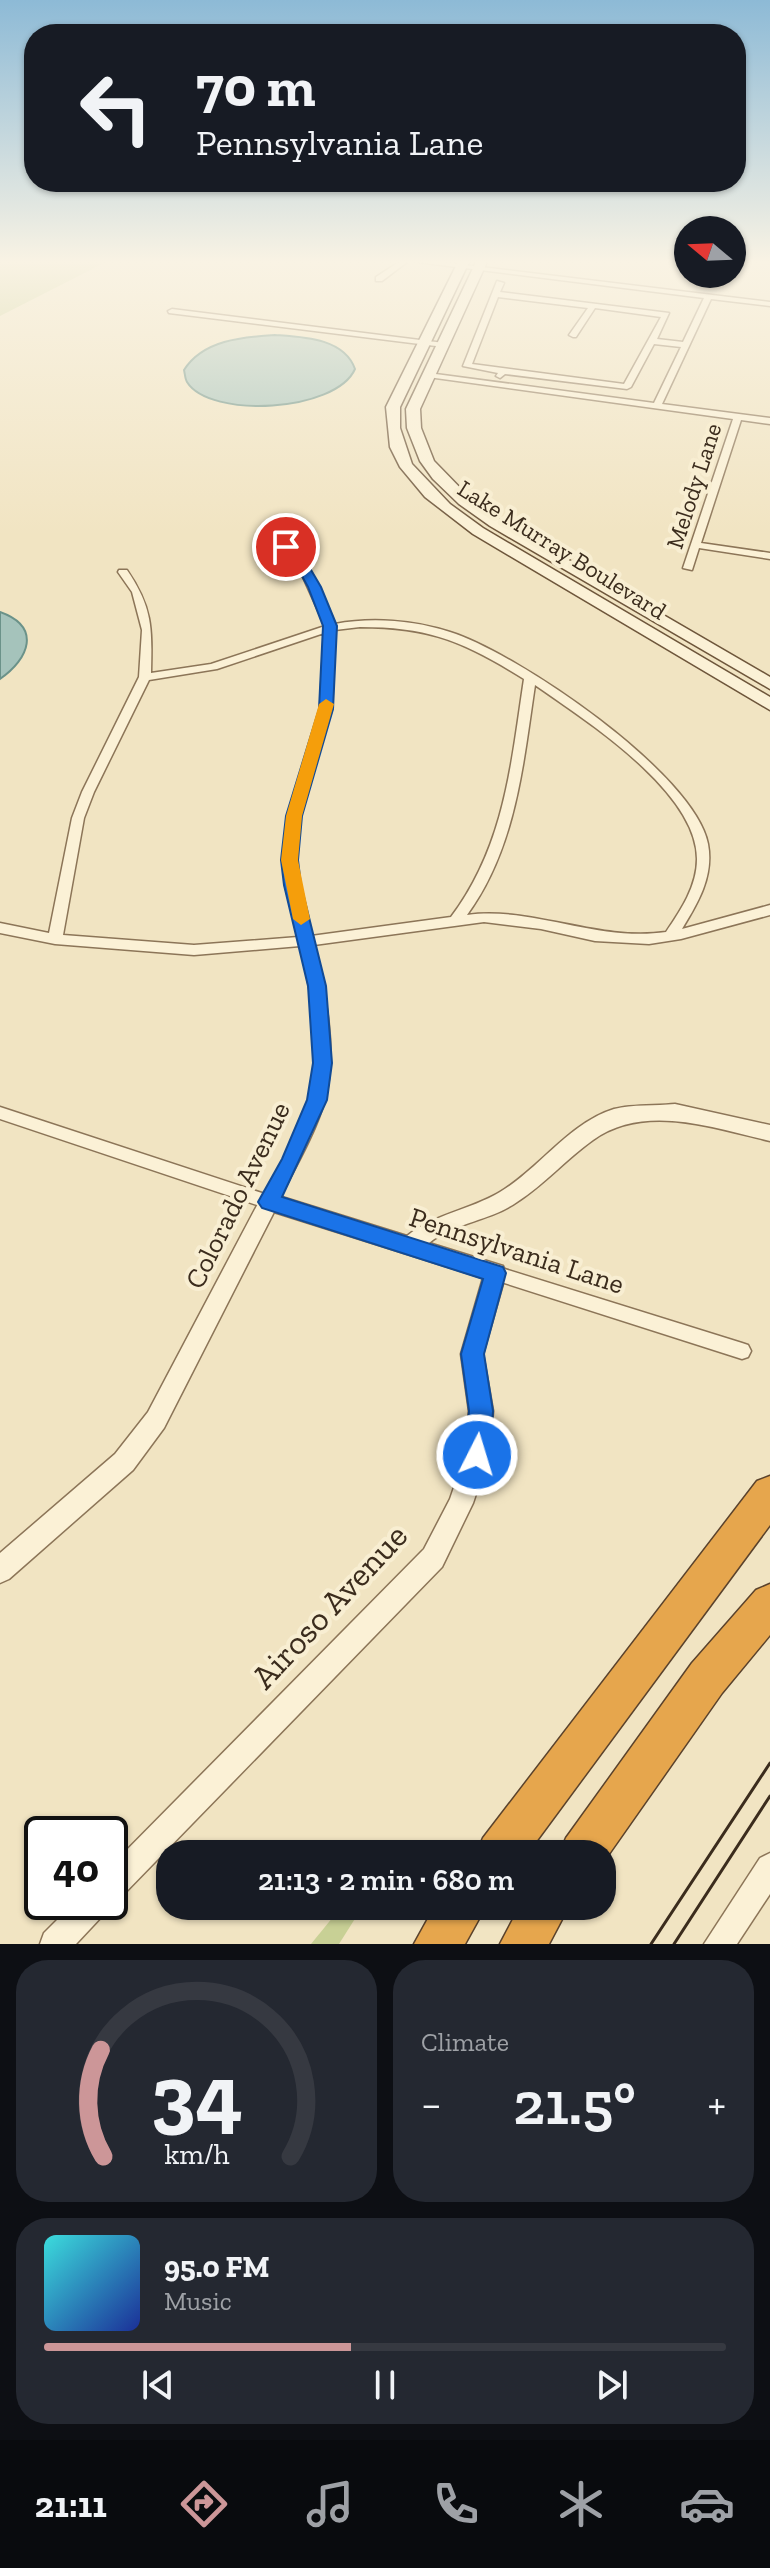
<!DOCTYPE html>
<meta charset="utf-8">
<style>
:root{--surface:#171b24;--page:#242831;--text:#f1f3f6;--muted:#9ea1a6;--line:#363941;--accent:#cc9698}
body{margin:0;font-family:"Zilla Slab",serif;background:var(--page);color:var(--text);height:100vh;display:flex;flex-direction:column;font-size:30px;white-space:nowrap}
*{box-sizing:border-box;margin:0}
p{font-size:26px;color:var(--muted)}
.icon{flex:none;width:44px;height:44px;fill:none;stroke:currentColor;stroke-width:2;stroke-linecap:round;stroke-linejoin:round}
.map{position:relative;height:1944px;overflow:hidden}
.side{display:flex;flex-direction:column;gap:16px;padding:16px;background:#0d0f14;flex:1}
.side>*{flex:none}
.banner{position:absolute;left:24px;top:24px;width:722px;height:168px;border-radius:32px;box-shadow:0 2px 6px #0004;background:#171b24;color:var(--text);overflow:hidden}
.needle{width:52px;rotate:289deg}
.buttons{position:absolute;left:674px;top:216px;display:grid;gap:16px}
.buttons a{display:grid;place-items:center;width:72px;height:72px;border-radius:50%;background:var(--surface);box-shadow:0 2px 6px #0004;font-size:40px}
.speed{position:absolute;left:24px;top:1816px;display:flex;gap:16px;font-size:40px;font-weight:700;text-align:center}
.speed>*{display:grid;place-content:center;width:104px;height:104px;border-radius:50%;background:var(--surface);box-shadow:0 2px 6px #0004;line-height:1}
.speed .limit{border:4px solid #111;border-radius:12px;background:#fff;color:#111}
.pin{position:absolute;display:grid;place-items:center;width:68px;height:68px;color:#fff;margin:-34px;border:4px solid #fff;border-radius:50%;box-shadow:0 2px 8px #0007}
.me{position:absolute;width:88px;margin:-44px;rotate:5deg;stroke-linejoin:round;filter:drop-shadow(0 0 6px #0008)}
.turn{display:flex;align-items:center;gap:28px;height:168px;padding:0 40px;font-size:36px}
.turn .icon{width:104px;height:104px;stroke-width:2.5}
.turn b{display:block;font-size:56px;line-height:68px}
.big{font-size:60px;font-weight:600;line-height:1.1}
.side .tile{flex:1;display:flex;flex-direction:column;justify-content:center;gap:12px;min-width:0;padding:0 28px;border-radius:32px;background:var(--page)}
.side .dial{align-items:center;gap:0}
.dial svg{height:208px;overflow:visible;fill:none;stroke:var(--line);stroke-width:7;stroke-linecap:round;text-anchor:middle}
.dial text{fill:var(--text);stroke:none}
.song{display:flex;align-items:center;gap:24px}
.cover{width:96px;height:96px;border-radius:12px;background:linear-gradient(135deg,hsl(180 70% 55%),hsl(230 70% 35%))}
.played{height:8px;border-radius:4px;background:linear-gradient(90deg,var(--accent) 45%,var(--line) 45%)}
.keys{display:flex;justify-content:space-around;direction:ltr}
.heat{display:flex;justify-content:space-between;align-items:center;font-size:44px;direction:ltr}
.side .tiles{flex:1;display:grid;gap:16px;grid-template-columns:1fr 1fr}
.tile:last-child{grid-column:span 2}
.trip{position:absolute;left:156px;top:1840px;width:460px;height:80px;border-radius:32px;background:var(--surface);box-shadow:0 2px 6px #0004;font-weight:600;line-height:80px;text-align:center}
.tabs{display:flex;height:128px;justify-content:space-around;align-items:center;background:#090b0e;color:var(--muted)}
.tabs .icon{width:56px;height:56px}
.tabs .on{color:var(--accent)}
.tabs b{font-size:36px;color:var(--text)}
.map>svg:first-child{display:block}
.green{fill:#c8d095}
.water{fill:#a5c3bb;stroke:#6b9289;stroke-width:2}
.lines{fill:none;stroke-linecap:round;stroke-linejoin:round}
.minor-casing{stroke:#8c7558;stroke-width:3}
.tertiary-casing{stroke:#8c7558;stroke-width:3}
.secondary-casing{stroke:#6e563b;stroke-width:3}
.motorway-casing{stroke:#5a422c;stroke-width:3}
.minor{fill:#fbf1d6;fill-rule:evenodd}
.tertiary{fill:#fbf1d6;fill-rule:evenodd}
.secondary{fill:#fbf1d6;fill-rule:evenodd}
.motorway{fill:#e6a64d;fill-rule:evenodd}
.tram{stroke:#3b2c1d;stroke-width:3}
.route{fill:#1a73e8;stroke:#114b97;stroke-width:2}
.slow{fill:#f59e0b}
.labels{text-anchor:middle;stroke-width:8;stroke-linejoin:round;paint-order:stroke}
.far-street-label{font-size:24px;fill:#3b2c1d;stroke:#f8eed2}
.street-label{font-size:28px;fill:#3b2c1d;stroke:#f8eed2}
.near-street-label{font-size:34px;fill:#3b2c1d;stroke:#f8eed2}
</style>
<div class="map">
<svg width="770" height="1944" viewBox="0 0 770 1944">
<rect width="100%" height="100%" fill="#f1e4c2"/>
<g class="green">
<path d="M0 262H106L0 316Z"/>
<path d="M342 1906H363L339 1944H311Z"/>
</g>
<g class="water">
<path d="M275 335C303 337 344 338 355 369 336 412 210 419 187 382 185 379 185 374 184 370 203 340 242 337 275 335Z"/>
<path d="M0 612C42 627 29 659 0 679Z"/>
</g>
<g class="lines">
<defs>
<g id="minor">
<path d="M399 262H407L382 281H376V277Z"/>
<path d="M417 262H441L770 302V306L711 299 662 404 770 418V424L741 420 701 543 770 553V559L699 548 692 570 683 568 733 419 428 377 424 375 428 373 654 403 681 347 654 344 631 387 627 389 505 374 500 378 496 376 498 373 463 366 497 281 504 283 500 292 669 313 657 339 683 342 704 298ZM498 297 588 308 569 335 573 337H576L595 308 661 317 624 384 472 364Z"/>
<path d="M172 309 444 343 448 345 444 347 169 313 168 311Z"/>
<path d="M286 544 289 545 307 565 335 624C371 617 414 620 450 632 517 653 694 773 708 844 714 876 698 903 682 929L770 905V915L681 939 649 944 595 941 541 929 484 922 314 945C325 992 338 1052 325 1099 316 1133 291 1175 275 1207L269 1209 0 1119V1107L265 1194C280 1165 301 1130 310 1099 322 1052 312 993 300 946L194 955 55 944 0 933V923L49 933 72 818 82 792 139 677 142 630 132 592 118 572 119 570H127C153 608 152 628 151 673L211 664 325 626 298 566 281 547ZM360 627C430 627 465 642 524 679 511 764 505 845 451 917L311 936 299 885 295 860 300 816 332 709 335 630ZM324 633 320 709 288 816 283 860 285 885 298 937 194 945 63 935 84 818 94 792 149 680 217 669ZM535 685C585 720 697 791 697 859 697 886 681 910 666 932 597 942 533 906 467 915 516 848 523 765 535 685Z"/>
<path d="M495 1266 742 1343 748 1345 751 1351 748 1357 742 1359 495 1280 489 1278 487 1273 489 1268Z"/>
</g>
<g id="tertiary">
<path d="M675 1104 770 1125V1141C713 1128 645 1103 593 1140 566 1159 545 1184 517 1202 490 1221 453 1223 429 1243L503 1266 506 1273 483 1354 493 1411 489 1455 473 1503 442 1567 120 1898 111 1902 106 1912 76 1944H40L44 1933 75 1902H110V1867L424 1549 450 1499 465 1455 469 1411 461 1354 483 1278 274 1212 164 1428 133 1470 9 1579 0 1583V1553L115 1454 148 1412 262 1196 269 1193 407 1236C434 1214 470 1210 500 1192 539 1169 569 1123 614 1109 632 1104 656 1106 675 1104Z"/>
<path d="M770 1853V1894L737 1944H704L760 1858Z"/>
</g>
<g id="secondary">
<path d="M458 262H469L400 407V428L412 464 450 504 483 528 770 697V710L473 534 425 497 400 467 390 447 386 407Z"/>
<path d="M476 262H487L420 409 421 428 434 461 470 498 500 520 770 677V689L490 526 459 504 433 479 420 461 407 428 406 409Z"/>
</g>
<g id="motorway">
<path d="M770 1476V1525L527 1854H476L483 1838 757 1481Z"/>
<path d="M770 1584V1635L722 1693 602 1864V1854H559L566 1838 692 1663 756 1590Z"/>
<path d="M435 1906H486L465 1944H414Z"/>
<path d="M520 1906H569L549 1944H500Z"/>
</g>
</defs>
<use href="#minor" class="minor-casing"/>
<use href="#tertiary" class="tertiary-casing"/>
<use href="#secondary" class="secondary-casing"/>
<use href="#motorway" class="motorway-casing"/>
<use href="#minor" class="minor"/>
<use href="#tertiary" class="tertiary"/>
<use href="#secondary" class="secondary"/>
<use href="#motorway" class="motorway"/>
<g class="tram">
<path d="M651 1944 770 1763"/>
<path d="M674 1944 770 1796"/>
</g>
</g>
<linearGradient id="sky" x2="0" y2="1"><stop stop-color="#8dbad6"/><stop offset="0.49" stop-color="#f9f3e4"/><stop offset="1" stop-color="#f9f3e4" stop-opacity="0"/></linearGradient>
<rect width="770" height="535" fill="url(#sky)"/>
<path class="route" d="M281 545H291L307 563 321 587 337 626 333 709 302 816 298 860 301 885 326 986 332 1063 327 1100 282 1197 503 1267 506 1273 484 1354 493 1411 490 1455 486 1464 477 1467 469 1464 465 1455 469 1411 461 1354 483 1279 262 1208 258 1202 282 1159 307 1100 313 1063 308 986 284 885 281 860 286 816 319 709 323 626 308 587 297 567 280 547Z"/>
<path class="slow" d="M326 699 334 704 302 816 298 860 310 919 301 925 293 919 281 860 286 816 319 704Z"/>
<g class="labels">
<g class="far-street-label">
<text transform="translate(694 486) rotate(-72)" y="8">Melody Lane</text>
<text transform="translate(562 550) rotate(32)" y="8">Lake Murray Boulevard</text>
</g>
<g class="street-label">
<text transform="translate(237 1195) rotate(-64)" y="10">Colorado Avenue</text>
<text transform="translate(517 1250) rotate(18)" y="10">Pennsylvania Lane</text>
</g>
<g class="near-street-label">
<text transform="translate(329 1606) rotate(-47)" y="12">Airoso Avenue</text>
</g>
</g>
</svg>
<div class="buttons">
<a><svg class="needle" viewBox="-14 -14 28 28"><path d="M0-13l5 13h-10z" fill="#e53935"/><path d="M0 13l5-13h-10z" fill="#9ea1a6"/></svg></a>
</div>
<div class="speed"><div class="limit">40</div></div>
<div class="pin" style="left:286px;top:547px;background:#d93025"><svg class="icon" aria-label="arrive" viewBox="0 0 24 24"><path d="M6 21V4h12l-3 4 3 4H6"/></svg></div>
<svg class="me" style="left:477px;top:1455px" viewBox="-20 -20 40 40"><circle r="17" fill="#1a73e8" stroke="#fff" stroke-width="3"/><path d="M0-11L8 9 0 5-8 9z" fill="#fff"/></svg>
<div class="trip">21:13 · 2 min · 680 m</div>
<div class="banner">
<div class="turn"><svg class="icon" aria-label="left" viewBox="0 0 24 24"><path d="M17 20v-9H6M10 6l-5 5 5 5"/></svg><div><b>70 m</b>Pennsylvania Lane</div></div>
</div>
</div>
<section class="side">
<div class="tiles">
<div class="tile dial"><svg viewBox="0 0 100 80">
<path d="M14 69A42 42 0 1 1 86 69"/>
<path d="M14 69A42 42 0 0 1 13 28" stroke="#cc9698"/>
<text x="50" y="56" font-size="32" font-weight="700">34</text>
<text x="50" y="72" font-size="11">km/h</text>
</svg></div>
<div class="tile"><p>Climate</p>
<div class="heat"><a>−</a><b class="big">21.5°</b><a>+</a></div>
</div>
<div class="tile">
<div class="song"><i class="cover"></i><div><b>95.0 FM</b><p>Music</p></div></div>
<div class="played"></div>
<div class="keys"><svg class="icon" aria-label="previous" viewBox="0 0 24 24"><path d="M18 5L8 12l10 7zM5 5v14"/></svg><svg class="icon" aria-label="pause" viewBox="0 0 24 24"><path d="M8 5v14M16 5v14"/></svg><svg class="icon" aria-label="next" viewBox="0 0 24 24"><path d="M6 5l10 7-10 7zM19 5v14"/></svg></div>
</div>
</div>
</section>
<nav class="tabs">
<b>21:11</b>
<svg class="icon on" aria-label="directions" viewBox="0 0 24 24"><path d="M12 3l9 9-9 9-9-9zM9 14v-3h6M13 9l2 2-2 2"/></svg>
<svg class="icon" aria-label="music" viewBox="0 0 24 24"><path d="M9 18V5l10-2v13"/><circle cx="6" cy="18" r="3"/><circle cx="16" cy="16" r="3"/></svg>
<svg class="icon" aria-label="phone" viewBox="0 0 24 24"><path d="M5 4h4l2 5-3 2q2 4 5 5l2-3 5 2v4C11 20 4 13 5 4z"/></svg>
<svg class="icon" aria-label="climate" viewBox="0 0 24 24"><path d="M12 3v18M4 7l16 10M4 17L20 7"/></svg>
<svg class="icon" aria-label="car" viewBox="0 0 24 24"><path d="M5 17H2v-5l4-1 3-4h7l3 4 3 1v5h-3M9 17h6M6 11h13"/><circle cx="7" cy="17" r="2"/><circle cx="17" cy="17" r="2"/></svg>
</nav>
